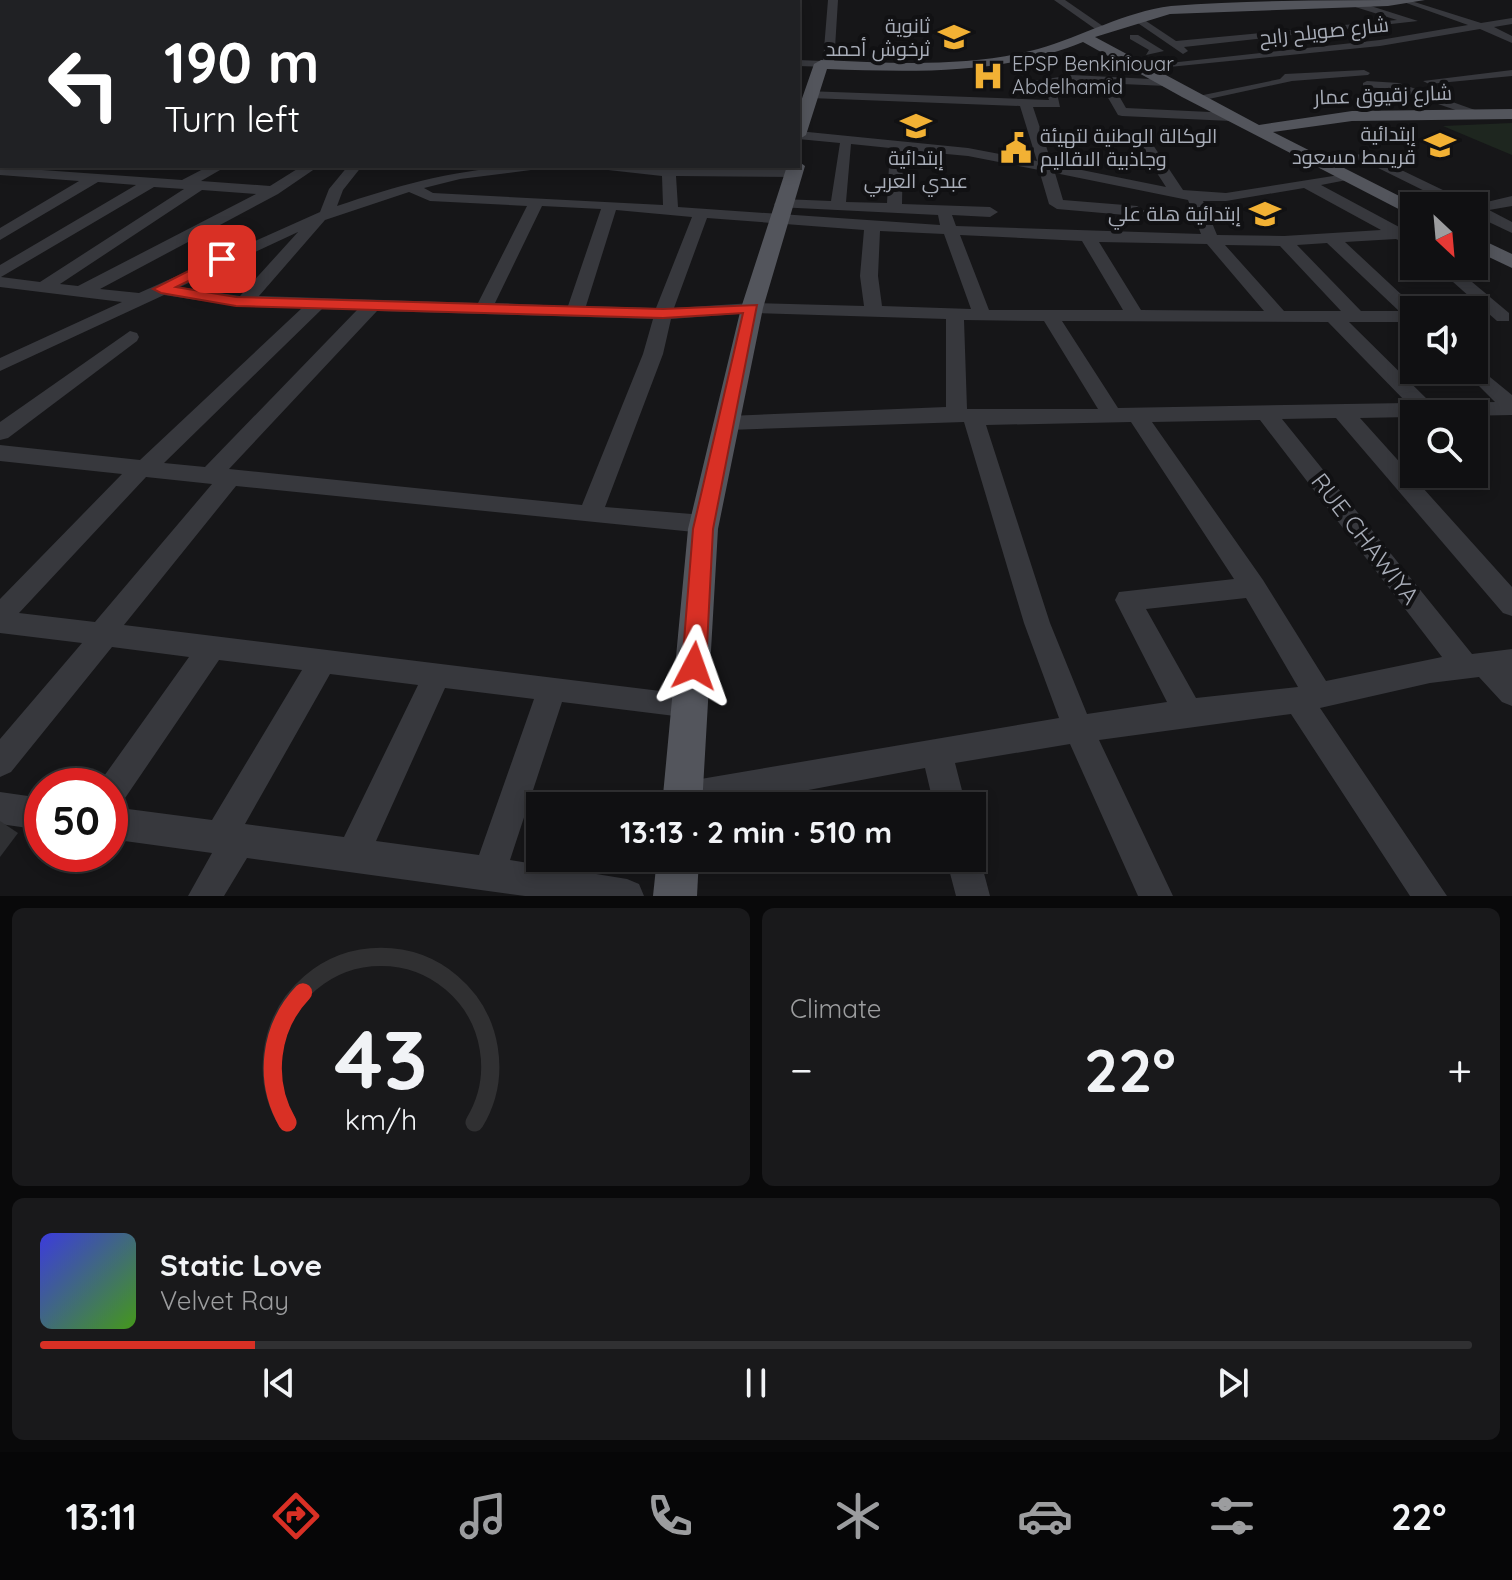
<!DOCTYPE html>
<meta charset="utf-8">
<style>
:root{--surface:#101012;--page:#19191b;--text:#f1f3f6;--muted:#9c9d9f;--line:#303032;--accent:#d93025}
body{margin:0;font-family:Quicksand,Cairo,sans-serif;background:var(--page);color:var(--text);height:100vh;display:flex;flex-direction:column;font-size:30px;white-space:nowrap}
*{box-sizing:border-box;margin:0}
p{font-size:26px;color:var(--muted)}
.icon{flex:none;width:44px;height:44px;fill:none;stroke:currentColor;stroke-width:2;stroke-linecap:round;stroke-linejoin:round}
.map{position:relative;height:896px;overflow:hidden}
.sheet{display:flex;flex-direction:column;gap:12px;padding:12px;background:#09090a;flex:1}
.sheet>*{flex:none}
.hud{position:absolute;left:0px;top:0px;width:800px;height:168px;box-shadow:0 4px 12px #0003,0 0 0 2px var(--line);background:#202124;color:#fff;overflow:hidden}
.needle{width:52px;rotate:154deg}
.controls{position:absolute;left:1400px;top:192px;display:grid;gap:16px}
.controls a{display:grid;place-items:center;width:88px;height:88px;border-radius:0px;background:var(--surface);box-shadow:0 4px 12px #0003,0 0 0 2px var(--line);font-size:40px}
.speed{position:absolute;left:24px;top:768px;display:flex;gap:16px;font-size:40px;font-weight:700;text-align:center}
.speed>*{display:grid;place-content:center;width:104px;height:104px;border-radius:50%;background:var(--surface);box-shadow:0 4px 12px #0003,0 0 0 2px var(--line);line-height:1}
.speed .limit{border:12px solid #d22;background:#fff;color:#111}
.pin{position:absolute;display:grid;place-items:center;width:68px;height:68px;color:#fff;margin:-34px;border-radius:16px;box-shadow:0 4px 12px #0006}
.me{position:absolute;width:88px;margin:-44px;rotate:4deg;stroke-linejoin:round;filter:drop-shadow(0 0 6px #0008)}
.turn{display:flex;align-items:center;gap:28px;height:168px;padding:0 32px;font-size:36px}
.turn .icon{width:104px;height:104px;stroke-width:2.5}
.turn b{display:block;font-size:56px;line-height:68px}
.big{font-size:60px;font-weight:700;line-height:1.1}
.sheet .tile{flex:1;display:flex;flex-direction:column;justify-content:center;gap:12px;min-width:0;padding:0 28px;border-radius:12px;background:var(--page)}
.sheet .dial{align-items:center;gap:0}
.dial svg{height:208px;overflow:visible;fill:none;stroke:var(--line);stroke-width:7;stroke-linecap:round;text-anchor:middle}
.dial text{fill:var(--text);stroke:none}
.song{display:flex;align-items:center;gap:24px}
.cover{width:96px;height:96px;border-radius:12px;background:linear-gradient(135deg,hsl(240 70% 55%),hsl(100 70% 35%))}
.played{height:8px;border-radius:4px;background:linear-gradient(90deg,var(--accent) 15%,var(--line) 15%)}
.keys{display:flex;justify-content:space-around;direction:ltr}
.heat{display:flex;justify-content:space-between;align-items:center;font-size:44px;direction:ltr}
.sheet .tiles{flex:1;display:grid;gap:12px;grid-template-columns:1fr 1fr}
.tile:last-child{grid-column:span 2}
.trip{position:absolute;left:526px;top:792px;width:460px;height:80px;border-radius:0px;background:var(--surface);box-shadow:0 4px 12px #0003,0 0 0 2px var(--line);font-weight:700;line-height:80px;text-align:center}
.tabs{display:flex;height:128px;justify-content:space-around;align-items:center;background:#060607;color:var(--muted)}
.tabs .icon{width:56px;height:56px}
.tabs .active{color:var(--accent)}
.tabs b{font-size:36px;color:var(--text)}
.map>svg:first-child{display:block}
.green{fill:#1e261f}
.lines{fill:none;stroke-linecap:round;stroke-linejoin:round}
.stream{stroke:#2c353c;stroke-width:2}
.minor{fill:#37383d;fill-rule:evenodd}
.major{fill:#53555c;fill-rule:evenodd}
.shaded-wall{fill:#2f3033}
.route{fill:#d93025;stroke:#8d1f18;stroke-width:2}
.labels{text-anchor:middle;stroke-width:8;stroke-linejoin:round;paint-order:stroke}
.far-poi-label{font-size:20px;fill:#a8adb8;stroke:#111113;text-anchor:end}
.far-street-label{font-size:20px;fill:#a8adb8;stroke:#111113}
.street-label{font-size:24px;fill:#a8adb8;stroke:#111113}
</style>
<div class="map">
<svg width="1512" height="896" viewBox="0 0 1512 896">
<rect width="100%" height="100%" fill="#161618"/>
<path class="green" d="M1512 123V155L1443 126Z"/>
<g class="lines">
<path class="stream" d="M133 0 139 2"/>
<g class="minor">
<path d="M484 0H526L524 2Z"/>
<path d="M578 0H588L577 2Z"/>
<path d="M613 0H623L612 2Z"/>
<rect x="652" y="0" width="10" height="2"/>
<path d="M828 0H838L834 64 828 67 798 66V60L823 61Z"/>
<path d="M1054 0H1065L1107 29 1098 31Z"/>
<path d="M1398 0H1408L1481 23 1512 18V24L1494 27 1512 36V43L1480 29 1380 46 1139 70 1133 67 1380 40 1468 25Z"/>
<path d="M1355 1 1418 21 1184 47 1188 51 1183 54 1129 17 1137 15 1176 41 1397 20 1352 6Z"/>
<path d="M1130 35H1138L1164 51 1146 55 1149 50 1130 39Z"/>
<path d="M1364 70 1370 73 1368 75 1292 81 1195 102 1189 98 1280 79 1285 74Z"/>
<path d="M1512 70V76L1429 84 1423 81Z"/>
<path d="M1072 75 1171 80 1173 82 1167 86 1099 83 1102 88 1115 89 1126 108 1231 113 1237 117 1231 121 1122 116 1118 115 1107 96 1093 95 1087 82 1055 84 1060 107H1033L1052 164 1166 187 1133 136 1140 132 1145 133 1183 190 1226 193 1352 173V179L1321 185 1414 235V247L1396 239 1345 242 1418 310H1414V322H1349L1431 403 1495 402 1463 370H1474V364L1512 395V415L1360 418 1512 587V616L1503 613 1336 418 1282 419 1472 654 1512 649V706L1502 702 1479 677 1430 683 1320 708 1447 896H1410L1291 714 1099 740 1173 896H1138L1070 744 955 763 966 806H934L925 768 724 806H670L667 798 672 787 683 782 1059 718 1024 623 964 422 728 430 717 423 728 416 946 407V319L752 313 671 319 663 354 605 507 704 515 713 518 716 524 713 530 704 533 236 486 124 625 701 696 706 705 701 714 691 718 562 702 510 860 627 879 639 884 644 896H525L247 858 224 896H188L212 853 110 839V786H97L189 657 112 647 11 772 0 777V739L82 643 0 633V599L122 474 0 461V445L140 460 302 308 236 306 164 295 0 371V358L122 302 0 287V265L136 185 98 182 0 240V228L79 181 0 175V167L182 180 209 166H227L201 181 270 186 302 166H319L278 194 100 289 139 293 320 212 329 189 348 166H362L343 190 337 206C404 183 467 166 538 166L531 170 460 179 424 188 433 193 663 205 662 176 608 170 601 166 796 170 801 171V177L676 176 678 207 940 225 938 215 777 207 774 204 782 199 831 201 840 143 798 139V131L968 148 1037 161 1020 106 810 98 804 94 806 91 1049 100 1044 86 1034 85V81ZM851 144 890 148 887 203 846 202ZM903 150 968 156 1039 170 1049 204 1057 209 1137 216 1145 211 1137 206 1063 200 1055 173 1188 200 1201 234 956 226 952 215 990 217 998 212 990 207 902 204ZM154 187 184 189 40 282 1 277ZM1304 188 1381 230 1284 236 1217 235 1203 201H1226ZM202 190 256 194 78 286 60 284ZM409 192 430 201 527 206 478 303 259 296 325 220ZM542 206 601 209 568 306 495 303ZM616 210 692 217 656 308 586 306ZM707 218 864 230 860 276 864 306 752 303 674 308ZM880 231 944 234 971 309 882 306 878 276ZM298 232 240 296 180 287ZM960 235 1082 241 1123 310H989ZM1099 242 1207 244 1264 311 1141 310ZM1327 243 1399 311H1361L1297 245ZM1225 245 1280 246 1341 311H1284ZM322 309 357 310 205 467 164 463ZM377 311 653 319 643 354 582 505 229 469ZM964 320 1044 321 1098 409H967ZM1062 321 1328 322 1407 403 1118 408ZM1260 420 1442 657 1326 681 1263 580 1152 422ZM1131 422 1234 579 1119 592 1115 600 1167 702 1087 714 1050 623 986 425ZM146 477 212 484 95 622 19 613ZM1246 598 1298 687 1196 698 1146 609ZM219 660 302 670 212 820 113 807 121 804ZM330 674 418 685 344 837 245 824ZM445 688 534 699 479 855 376 841Z"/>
<path d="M1367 81 1399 83 1489 115 1479 118 1394 89 1363 87V83Z"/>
<path d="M2 101V109L0 110V102Z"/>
<path d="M1366 153 1474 205 1512 196V206L1489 210 1512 222V233L1474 215V206H1455L1364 161 1322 167 1315 163Z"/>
<path d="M1435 266H1453L1509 313V321H1497Z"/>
<path d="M130 331 137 333 139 337 137 341 8 438 0 440V422Z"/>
<path d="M0 792 42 798V830L0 824Z"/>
<path d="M972 845 980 858 990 896H956L946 858H972Z"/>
</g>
<g class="major">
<path d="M213 0H229L230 2H214Z"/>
<path d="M1425 0 1388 6 1170 14 1095 37 1259 125 1352 111 1512 109V119L1352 121 1273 132 1419 206H1414V217L1182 97 1083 42C1002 75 913 72 827 69L806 135 798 140V110L814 64 821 60C892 63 968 68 1038 49 1083 36 1124 12 1171 6 1254 0 1341 0 1425 0Z"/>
<path d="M798 161 805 166 763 308 718 529 702 806H662L688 529 741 308 787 166H798Z"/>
<path d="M1474 236 1512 254V268L1474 250Z"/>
<path d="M657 858H699L697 896H653Z"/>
</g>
</g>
<path class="shaded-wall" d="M0 821 18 833 0 857Z"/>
<path class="route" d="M222 254 229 259 227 262 176 287 236 297 663 309 757 305 713 529 706 666 702 673 694 676 686 673 682 666 693 529 743 313 663 318 236 306 161 293 153 289Z"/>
<defs>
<symbol id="school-bare" viewBox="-9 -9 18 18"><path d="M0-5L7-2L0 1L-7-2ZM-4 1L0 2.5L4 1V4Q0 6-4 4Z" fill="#f2b134" stroke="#111113" stroke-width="2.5" paint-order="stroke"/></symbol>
<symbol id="hospital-bare" viewBox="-9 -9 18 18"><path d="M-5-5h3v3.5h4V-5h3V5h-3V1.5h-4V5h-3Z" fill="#f2b134" stroke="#111113" stroke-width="2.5" paint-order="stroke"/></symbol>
<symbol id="civic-bare" viewBox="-9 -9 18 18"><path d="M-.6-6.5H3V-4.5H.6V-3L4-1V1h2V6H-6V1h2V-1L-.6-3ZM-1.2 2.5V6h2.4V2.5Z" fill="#f2b134" stroke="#111113" stroke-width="2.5" paint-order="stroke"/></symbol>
</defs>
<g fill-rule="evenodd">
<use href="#school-bare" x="932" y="15" width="44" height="44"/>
<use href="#hospital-bare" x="966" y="54" width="44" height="44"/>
<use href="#school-bare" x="894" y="104" width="44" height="44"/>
<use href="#school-bare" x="1418" y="123" width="44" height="44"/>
<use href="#civic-bare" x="994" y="126" width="44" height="44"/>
<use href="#school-bare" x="1243" y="192" width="44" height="44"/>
</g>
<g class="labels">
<g class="far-poi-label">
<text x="930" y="33">ثانوية<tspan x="930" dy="23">ثرخوش أحمد</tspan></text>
<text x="1012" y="71" text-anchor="start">EPSP Benkiniouar<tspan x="1012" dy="23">Abdelhamid</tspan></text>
<text x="1416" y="141">إبتدائية<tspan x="1416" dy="23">قريمط مسعود</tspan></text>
<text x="1040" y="143" text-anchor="start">الوكالة الوطنية لتهيئة<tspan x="1040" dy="23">وجاذبية الاقاليم</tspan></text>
<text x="916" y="165" text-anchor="middle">إبتدائية<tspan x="916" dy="23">عبدي العربي</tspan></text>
<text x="1241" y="221">إبتدائية هلة علي</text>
</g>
<g class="far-street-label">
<text transform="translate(1324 31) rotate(-6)" y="7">شارع صويلح رابح</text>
<text transform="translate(1383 95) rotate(-2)" y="7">شارع زقيوق عمار</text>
</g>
<g class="street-label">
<text transform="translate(1365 539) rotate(52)" y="8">RUE CHAWIYA</text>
</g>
</g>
</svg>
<div class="controls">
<a><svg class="needle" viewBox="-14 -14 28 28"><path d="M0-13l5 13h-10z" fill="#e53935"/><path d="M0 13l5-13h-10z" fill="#9c9d9f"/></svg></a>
<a><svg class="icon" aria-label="sound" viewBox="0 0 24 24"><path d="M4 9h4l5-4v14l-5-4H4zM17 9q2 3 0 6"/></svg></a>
<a><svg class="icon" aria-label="search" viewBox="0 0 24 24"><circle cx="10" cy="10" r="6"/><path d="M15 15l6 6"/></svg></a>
</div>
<div class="speed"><div class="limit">50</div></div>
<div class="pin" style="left:222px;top:259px;background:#d93025"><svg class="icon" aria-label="arrive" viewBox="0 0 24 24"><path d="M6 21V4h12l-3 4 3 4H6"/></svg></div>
<svg class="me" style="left:694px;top:666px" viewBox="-20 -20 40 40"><path d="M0-17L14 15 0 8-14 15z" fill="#d93025" stroke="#fff" stroke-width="4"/></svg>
<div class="trip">13:13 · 2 min · 510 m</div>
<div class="hud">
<div class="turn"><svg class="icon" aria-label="left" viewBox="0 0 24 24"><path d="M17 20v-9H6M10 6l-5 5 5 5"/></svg><div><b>190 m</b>Turn left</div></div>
</div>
</div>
<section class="sheet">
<div class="tiles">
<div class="tile dial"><svg viewBox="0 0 100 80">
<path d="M14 69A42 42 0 1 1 86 69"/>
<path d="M14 69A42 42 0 0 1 20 19" stroke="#d93025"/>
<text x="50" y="56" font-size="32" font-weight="700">43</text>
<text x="50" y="72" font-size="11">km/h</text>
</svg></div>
<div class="tile"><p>Climate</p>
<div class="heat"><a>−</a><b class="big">22°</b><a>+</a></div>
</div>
<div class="tile">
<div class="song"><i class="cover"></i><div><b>Static Love</b><p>Velvet Ray</p></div></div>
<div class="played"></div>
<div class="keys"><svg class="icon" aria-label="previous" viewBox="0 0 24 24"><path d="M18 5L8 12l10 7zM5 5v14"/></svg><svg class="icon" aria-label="pause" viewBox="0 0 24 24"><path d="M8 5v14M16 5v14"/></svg><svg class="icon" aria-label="next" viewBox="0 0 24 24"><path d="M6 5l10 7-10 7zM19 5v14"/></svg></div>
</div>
</div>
</section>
<nav class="tabs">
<b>13:11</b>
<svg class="icon active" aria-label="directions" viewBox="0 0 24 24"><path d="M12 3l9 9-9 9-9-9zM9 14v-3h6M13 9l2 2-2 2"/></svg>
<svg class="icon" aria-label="music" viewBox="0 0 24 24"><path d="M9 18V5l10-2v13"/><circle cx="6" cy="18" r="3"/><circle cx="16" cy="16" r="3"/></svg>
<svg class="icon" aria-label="phone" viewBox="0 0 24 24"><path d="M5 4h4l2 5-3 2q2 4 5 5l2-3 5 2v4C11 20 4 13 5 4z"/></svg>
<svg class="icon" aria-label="climate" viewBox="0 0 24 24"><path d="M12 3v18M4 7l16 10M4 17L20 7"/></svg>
<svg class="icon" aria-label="car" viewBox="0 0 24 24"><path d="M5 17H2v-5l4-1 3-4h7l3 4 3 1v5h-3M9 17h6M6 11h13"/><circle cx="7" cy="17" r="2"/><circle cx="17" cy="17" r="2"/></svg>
<svg class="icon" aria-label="filters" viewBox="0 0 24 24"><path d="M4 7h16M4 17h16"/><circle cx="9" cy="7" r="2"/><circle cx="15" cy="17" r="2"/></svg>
<b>22°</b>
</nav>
